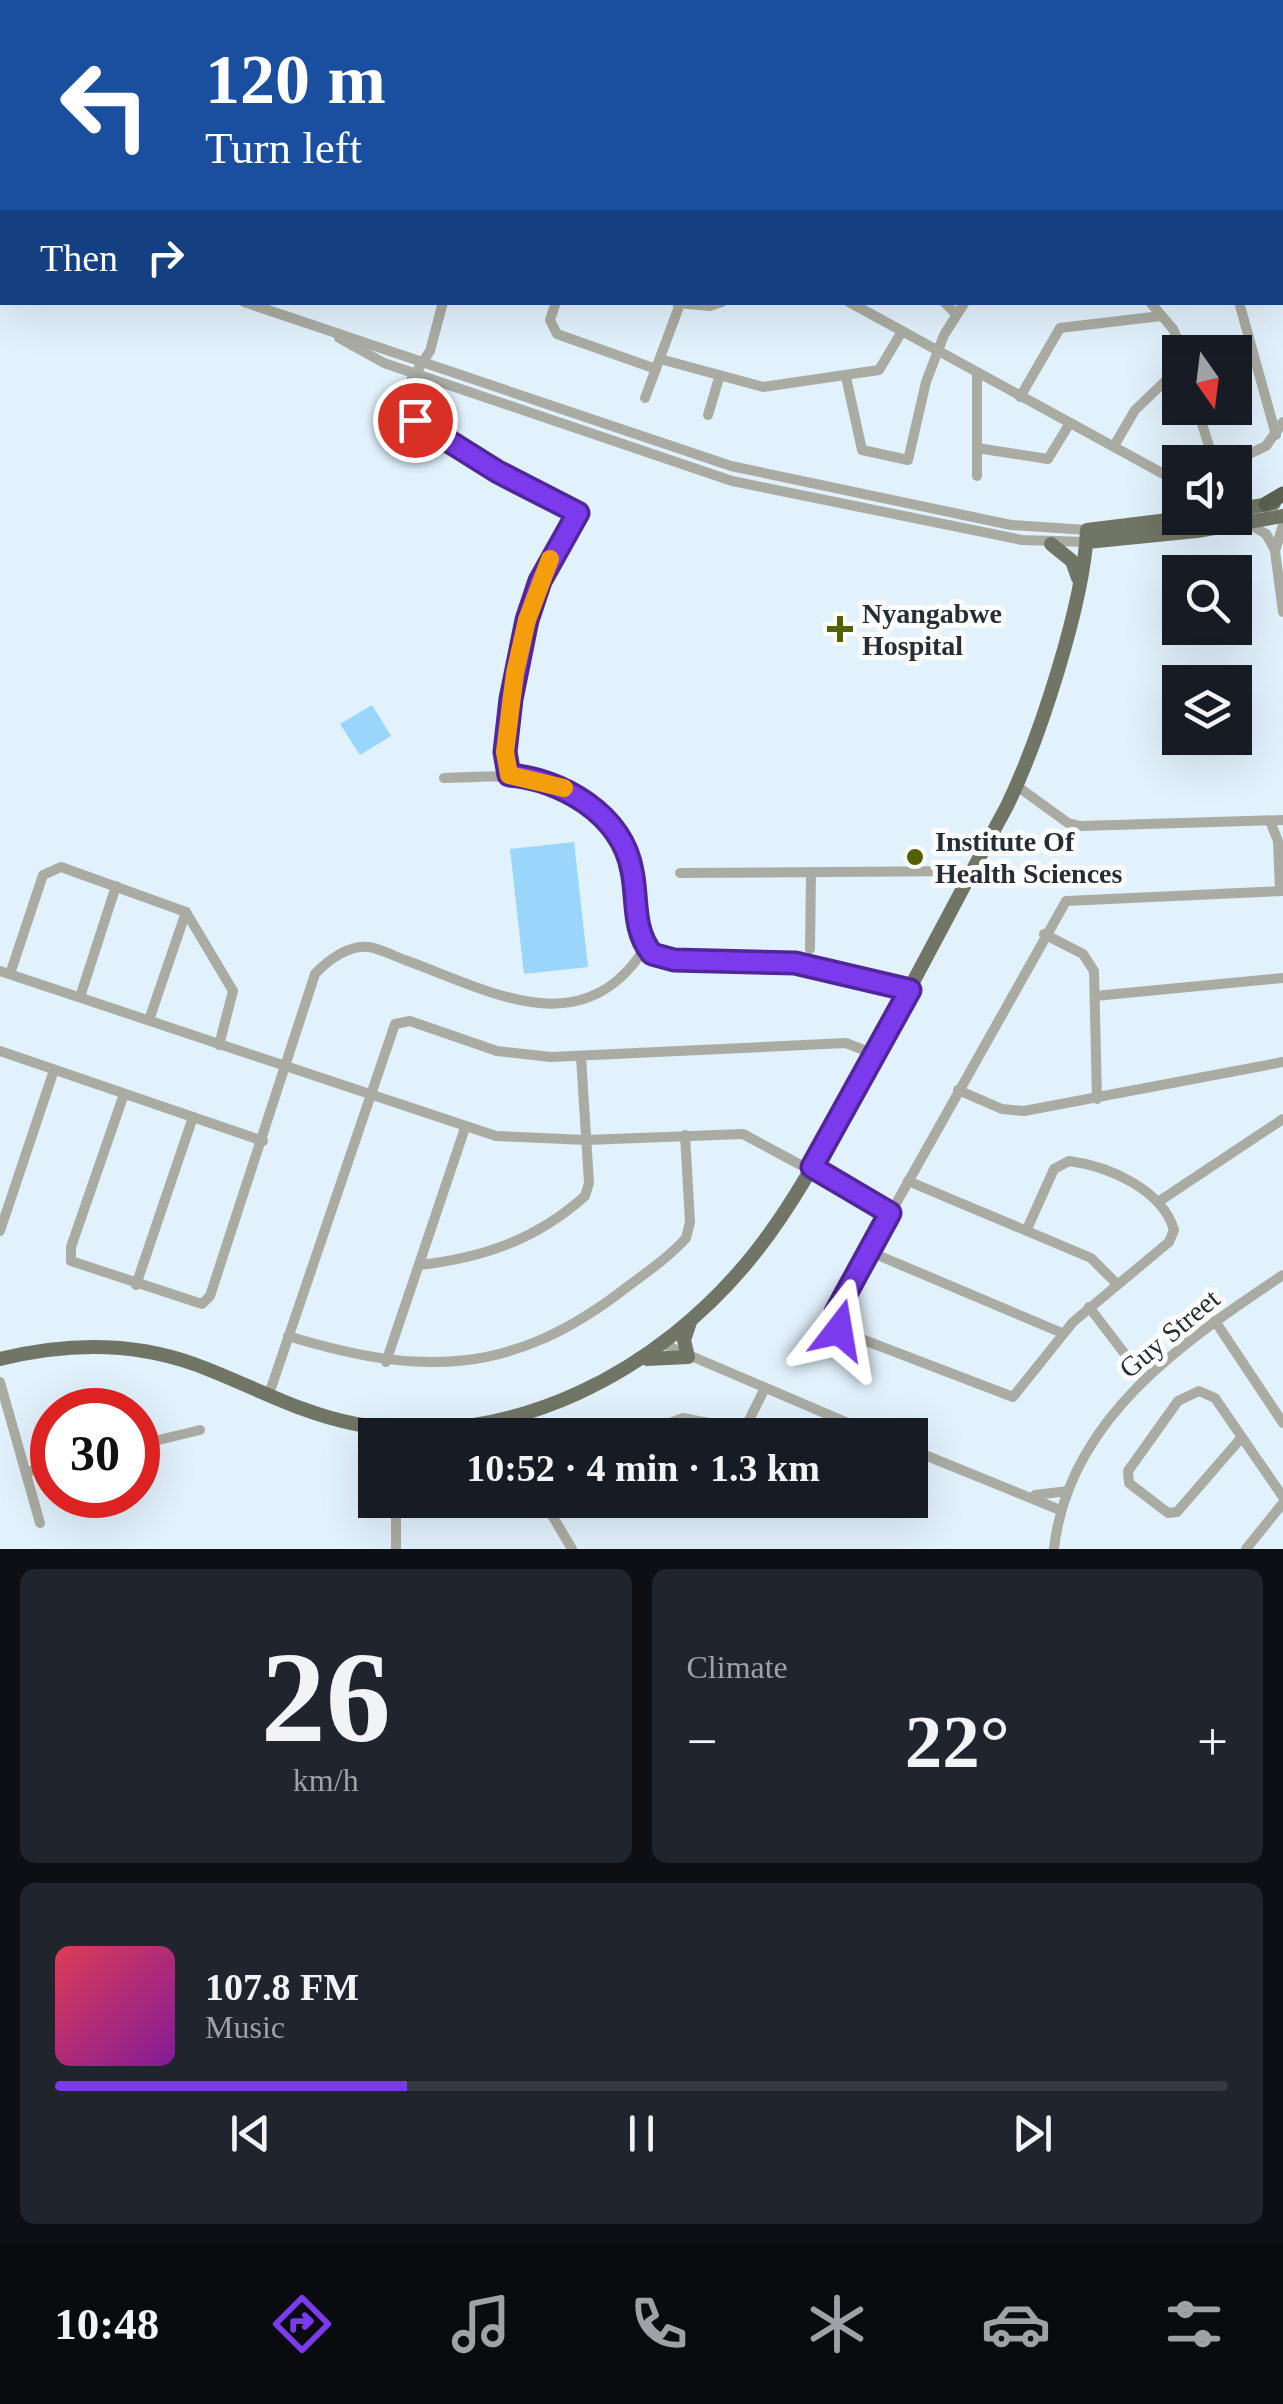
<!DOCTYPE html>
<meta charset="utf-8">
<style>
:root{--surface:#171b24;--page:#20242c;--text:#f1f3f6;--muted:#9ea1a6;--line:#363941;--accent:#7c3aed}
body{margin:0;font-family:Georgia,serif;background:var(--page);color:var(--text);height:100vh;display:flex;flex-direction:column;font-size:38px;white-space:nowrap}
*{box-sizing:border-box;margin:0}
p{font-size:32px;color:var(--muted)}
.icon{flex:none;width:55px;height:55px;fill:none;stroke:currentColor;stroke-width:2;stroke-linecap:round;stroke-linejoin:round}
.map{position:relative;height:1549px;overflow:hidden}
.details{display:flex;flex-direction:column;gap:20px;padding:20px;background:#0d0f14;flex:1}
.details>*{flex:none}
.guide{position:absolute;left:0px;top:0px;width:1285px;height:305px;box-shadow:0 10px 40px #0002;background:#1a4fa0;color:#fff;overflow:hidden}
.needle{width:65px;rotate:166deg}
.fabs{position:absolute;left:1162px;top:335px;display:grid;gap:20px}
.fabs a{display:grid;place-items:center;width:90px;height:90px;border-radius:0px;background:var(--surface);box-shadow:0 10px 40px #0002;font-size:50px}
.speed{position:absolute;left:30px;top:1388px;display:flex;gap:20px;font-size:50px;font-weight:700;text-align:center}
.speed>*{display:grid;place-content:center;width:130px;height:130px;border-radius:50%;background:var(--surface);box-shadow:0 10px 40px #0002;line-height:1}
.speed .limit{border:15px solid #d22;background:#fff;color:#111}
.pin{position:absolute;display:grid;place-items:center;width:85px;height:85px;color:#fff;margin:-42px;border:5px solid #fff;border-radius:50%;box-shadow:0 2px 10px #0007}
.me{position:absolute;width:110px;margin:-55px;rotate:14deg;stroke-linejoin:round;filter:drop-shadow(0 0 8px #0008)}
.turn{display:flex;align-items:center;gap:35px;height:210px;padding:0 40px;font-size:45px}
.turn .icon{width:130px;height:130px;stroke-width:2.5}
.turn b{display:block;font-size:70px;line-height:85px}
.then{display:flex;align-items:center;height:95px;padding:0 40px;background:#0003;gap:20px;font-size:38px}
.big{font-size:75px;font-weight:800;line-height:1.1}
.details .tile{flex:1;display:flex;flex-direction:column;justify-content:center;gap:15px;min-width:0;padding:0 35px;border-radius:15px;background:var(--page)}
.details .dial{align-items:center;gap:0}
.dial b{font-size:130px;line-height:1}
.song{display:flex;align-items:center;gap:30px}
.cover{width:120px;height:120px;border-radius:15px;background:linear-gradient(135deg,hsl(350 70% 55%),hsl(290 70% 35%))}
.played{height:10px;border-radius:5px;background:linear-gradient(90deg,var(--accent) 30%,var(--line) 30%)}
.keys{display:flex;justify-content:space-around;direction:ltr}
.heat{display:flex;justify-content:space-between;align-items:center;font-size:55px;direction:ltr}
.details .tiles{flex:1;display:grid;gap:20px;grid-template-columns:1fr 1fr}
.tile:last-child{grid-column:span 2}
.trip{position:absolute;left:358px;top:1418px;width:570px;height:100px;border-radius:0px;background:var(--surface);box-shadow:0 10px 40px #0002;font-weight:800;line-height:100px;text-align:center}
.tab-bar{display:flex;height:160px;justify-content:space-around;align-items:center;background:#090b0e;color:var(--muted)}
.tab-bar .icon{width:70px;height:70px}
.tab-bar .active{color:var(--accent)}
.tab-bar b{font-size:45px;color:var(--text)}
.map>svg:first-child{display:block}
.green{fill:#9ad5fc}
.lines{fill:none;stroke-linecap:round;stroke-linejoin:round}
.minor{stroke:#aaaca3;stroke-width:10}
.major{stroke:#717565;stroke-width:14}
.highway{stroke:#5d614f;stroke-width:15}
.route-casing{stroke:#51269a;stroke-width:25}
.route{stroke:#7c3aed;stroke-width:18}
.slow{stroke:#f59e0b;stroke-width:18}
.poi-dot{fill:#556101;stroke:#fcfcfc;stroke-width:4}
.labels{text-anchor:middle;stroke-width:10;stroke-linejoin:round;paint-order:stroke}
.poi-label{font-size:28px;font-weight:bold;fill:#262e33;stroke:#fcfcfc;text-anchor:start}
.street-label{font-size:28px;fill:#262e33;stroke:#fcfcfc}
</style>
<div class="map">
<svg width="1283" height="1549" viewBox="0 0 1283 1549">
<rect width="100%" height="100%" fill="#e2f2fd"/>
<g class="green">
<path d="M372 705 391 736 360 755 340 724Z"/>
<path d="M574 842 588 967 524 974 510 849Z"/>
</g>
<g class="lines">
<g class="minor">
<path d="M100 0 101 2"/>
<path d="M185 0 186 2"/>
<path d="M11 2 12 0"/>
<path d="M256 2 257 0"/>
<path d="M522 2V0"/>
<path d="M0 36 2 29"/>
<path d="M1282 105H1283"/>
<path d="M0 150 2 151"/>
<path d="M1282 185 1283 186"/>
<path d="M0 217 2 218"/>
<path d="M1282 249H1283"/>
<path d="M244 302 731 466 1011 525 1087 530"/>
<path d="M443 302 430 351 411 380 415 420 498 472 577 513 540 581 527 620 511 699 505 752 509 775"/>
<path d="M556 302 550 320 557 334 656 369"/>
<path d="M849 302 1180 483"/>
<path d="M944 302 956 314"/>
<path d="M1150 302 1173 329 1183 352"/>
<path d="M1239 302 1276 435"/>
<path d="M677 303 710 306 722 302"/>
<path d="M339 338 384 363 732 481 1022 540 1087 542"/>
<path d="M1182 346 1209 352"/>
<path d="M660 359 763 387 879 370 901 333"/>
<path d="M1235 359 1253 363"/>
<path d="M846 377 862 450 908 460 926 382 944 335 965 302"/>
<path d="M1020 397 1060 328 1161 316"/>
<path d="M645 398 680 304"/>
<path d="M1197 408 1214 462"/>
<path d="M708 415 719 378"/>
<path d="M1114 446 1135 410 1180 367"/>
<path d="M977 448 1048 459 1070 423"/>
<path d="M1232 462 1266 446 1283 422"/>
<path d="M977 476V374"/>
<path d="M1247 523 1266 534 1275 550"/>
<path d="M1283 525 1275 551 1283 612"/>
<path d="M480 777 444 778C507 775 563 771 607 825 619 839 629 853 633 872 637 902 633 929 652 954L673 960 795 963 909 990"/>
<path d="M1017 786 1068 823 1081 826 1283 820"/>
<path d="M1270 821 1278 841 1280 891"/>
<path d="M680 873 972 871"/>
<path d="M1044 934 1083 954 1094 971 1097 1099"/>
<path d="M810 949 811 872"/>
<path d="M0 971 496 1136 586 1140 743 1134 890 1213"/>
<path d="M10 974 43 875 61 867 186 912 233 991 219 1045"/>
<path d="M1095 996 1283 978"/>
<path d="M80 997 116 886"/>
<path d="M149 1020 186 912"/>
<path d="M0 1051 263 1141"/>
<path d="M958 1090 1002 1109 1024 1111 1283 1062"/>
<path d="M124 1094 71 1247V1261L202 1304 210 1296 315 974C327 961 349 944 369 947 381 949 394 956 405 960 491 991 584 1047 646 946"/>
<path d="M908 1181 1091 1258 1116 1283"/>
<path d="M1158 1202 1283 1119"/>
<path d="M1027 1229 1054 1169 1069 1161C1108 1166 1162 1189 1174 1230L1169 1242 1073 1322 1013 1397 843 1332 836 1324 835 1312 1066 901 1283 891"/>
<path d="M0 1231 54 1070"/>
<path d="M868 1251 1062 1333"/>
<path d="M419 1265C482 1258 536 1240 585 1196L589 1183 581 1057"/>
<path d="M136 1285 193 1117"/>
<path d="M1089 1307 1144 1379"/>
<path d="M1215 1321 1283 1423"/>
<path d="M288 1336C422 1377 513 1376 627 1287 647 1272 669 1257 686 1238L690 1222 685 1135"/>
<path d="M663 1344 876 1435"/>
<path d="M386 1362 465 1128"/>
<path d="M0 1382 40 1523"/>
<path d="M268 1397 395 1024 410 1021 497 1051 551 1057 846 1043 874 1054"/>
<path d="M639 1435 683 1418 744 1430 764 1390"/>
<path d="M1242 1437 1177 1512 1168 1513 1129 1483 1128 1471 1178 1401 1199 1391 1215 1398 1283 1497"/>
<path d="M138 1445 200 1430"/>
<path d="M910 1449 1060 1510"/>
<path d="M26 1472 52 1466"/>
<path d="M1035 1495 1068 1491"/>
<path d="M543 1500 572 1549"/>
<path d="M396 1549V1509L482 1500"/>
<path d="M1054 1549C1068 1419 1184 1341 1283 1275"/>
<path d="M1246 1549 1283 1503"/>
</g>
<g class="major">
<path d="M1235 510 1274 503"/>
<path d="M1087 542 1197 531 1283 516"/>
<path d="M1051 544 1072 561 1078 578"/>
<path d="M821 1151V1166L828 1177"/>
<path d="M0 1359C65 1343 130 1341 194 1364 249 1384 298 1413 356 1424 509 1452 661 1371 754 1254 801 1195 835 1125 871 1060 917 976 961 891 1007 806 1039 740 1084 603 1087 530L1184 518"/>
<path d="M647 1359 688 1357 684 1340 690 1322"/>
</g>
<path class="highway" d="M1266 504 1283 494"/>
</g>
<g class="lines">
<defs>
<path id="route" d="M415 420 498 472 578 513 540 581 527 620 511 699 505 752 509 775C561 779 622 814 632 871 638 900 632 929 652 954L674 960 795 963 910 990 812 1167 890 1213 836 1312 839 1330"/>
</defs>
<use href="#route" class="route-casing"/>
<use href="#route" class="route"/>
<path class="slow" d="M550 559 527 620 515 673 505 752 509 775 564 788"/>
</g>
<g class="poi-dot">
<path d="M835 614h10v10h10v10h-10v10h-10v-10h-10v-10h10z"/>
<circle cx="915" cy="857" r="10"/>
</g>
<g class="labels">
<g class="poi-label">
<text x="862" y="623">Nyangabwe<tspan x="862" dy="32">Hospital</tspan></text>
<text x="935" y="851">Institute Of<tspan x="935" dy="32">Health Sciences</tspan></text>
</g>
<g class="street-label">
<text transform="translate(1169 1333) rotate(-40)" y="10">Guy Street</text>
</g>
</g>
</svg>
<div class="fabs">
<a><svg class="needle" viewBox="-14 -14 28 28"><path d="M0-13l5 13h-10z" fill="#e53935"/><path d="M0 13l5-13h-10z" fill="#9ea1a6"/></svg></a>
<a><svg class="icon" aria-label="sound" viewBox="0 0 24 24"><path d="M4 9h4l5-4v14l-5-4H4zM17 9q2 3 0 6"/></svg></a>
<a><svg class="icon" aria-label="search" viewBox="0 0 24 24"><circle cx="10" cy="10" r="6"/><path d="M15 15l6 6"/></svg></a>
<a><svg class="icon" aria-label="layers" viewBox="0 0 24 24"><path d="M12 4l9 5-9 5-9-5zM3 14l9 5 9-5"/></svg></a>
</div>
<div class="speed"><div class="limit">30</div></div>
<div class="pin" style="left:415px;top:420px;background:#d93025"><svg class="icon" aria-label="arrive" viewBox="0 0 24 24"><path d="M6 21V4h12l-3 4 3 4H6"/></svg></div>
<svg class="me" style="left:839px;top:1330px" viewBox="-20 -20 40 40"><path d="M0-17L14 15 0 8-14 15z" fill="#7c3aed" stroke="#fff" stroke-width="4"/></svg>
<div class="trip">10:52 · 4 min · 1.3 km</div>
<div class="guide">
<div class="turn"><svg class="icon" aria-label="left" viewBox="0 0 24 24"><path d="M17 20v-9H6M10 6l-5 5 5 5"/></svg><div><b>120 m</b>Turn left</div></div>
<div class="then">Then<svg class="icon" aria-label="right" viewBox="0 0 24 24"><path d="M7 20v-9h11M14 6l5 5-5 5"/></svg></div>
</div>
</div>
<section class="details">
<div class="tiles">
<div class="tile dial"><b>26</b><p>km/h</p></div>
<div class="tile"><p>Climate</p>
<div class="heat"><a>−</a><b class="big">22°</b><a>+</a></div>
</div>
<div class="tile">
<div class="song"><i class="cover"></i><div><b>107.8 FM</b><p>Music</p></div></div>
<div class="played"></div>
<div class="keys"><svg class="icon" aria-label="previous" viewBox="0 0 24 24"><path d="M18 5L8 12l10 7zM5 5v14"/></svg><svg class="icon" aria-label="pause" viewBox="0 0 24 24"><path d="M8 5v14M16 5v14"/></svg><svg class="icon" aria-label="next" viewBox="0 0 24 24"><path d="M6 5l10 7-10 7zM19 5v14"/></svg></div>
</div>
</div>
</section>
<nav class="tab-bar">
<b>10:48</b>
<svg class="icon active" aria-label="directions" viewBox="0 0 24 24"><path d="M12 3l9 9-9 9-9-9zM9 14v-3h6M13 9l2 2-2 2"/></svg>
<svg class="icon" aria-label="music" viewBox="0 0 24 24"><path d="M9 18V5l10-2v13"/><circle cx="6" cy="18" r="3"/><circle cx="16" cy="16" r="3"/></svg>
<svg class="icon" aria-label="phone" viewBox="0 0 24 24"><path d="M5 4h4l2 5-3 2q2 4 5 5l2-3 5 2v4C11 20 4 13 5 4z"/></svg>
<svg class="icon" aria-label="climate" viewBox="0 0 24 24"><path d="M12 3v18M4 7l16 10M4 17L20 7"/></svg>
<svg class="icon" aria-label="car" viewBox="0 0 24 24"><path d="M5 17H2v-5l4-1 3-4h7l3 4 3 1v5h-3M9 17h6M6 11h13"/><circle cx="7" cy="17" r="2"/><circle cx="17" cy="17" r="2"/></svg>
<svg class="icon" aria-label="filters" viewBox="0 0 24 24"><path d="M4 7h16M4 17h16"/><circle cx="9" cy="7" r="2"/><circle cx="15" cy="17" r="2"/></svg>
</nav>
